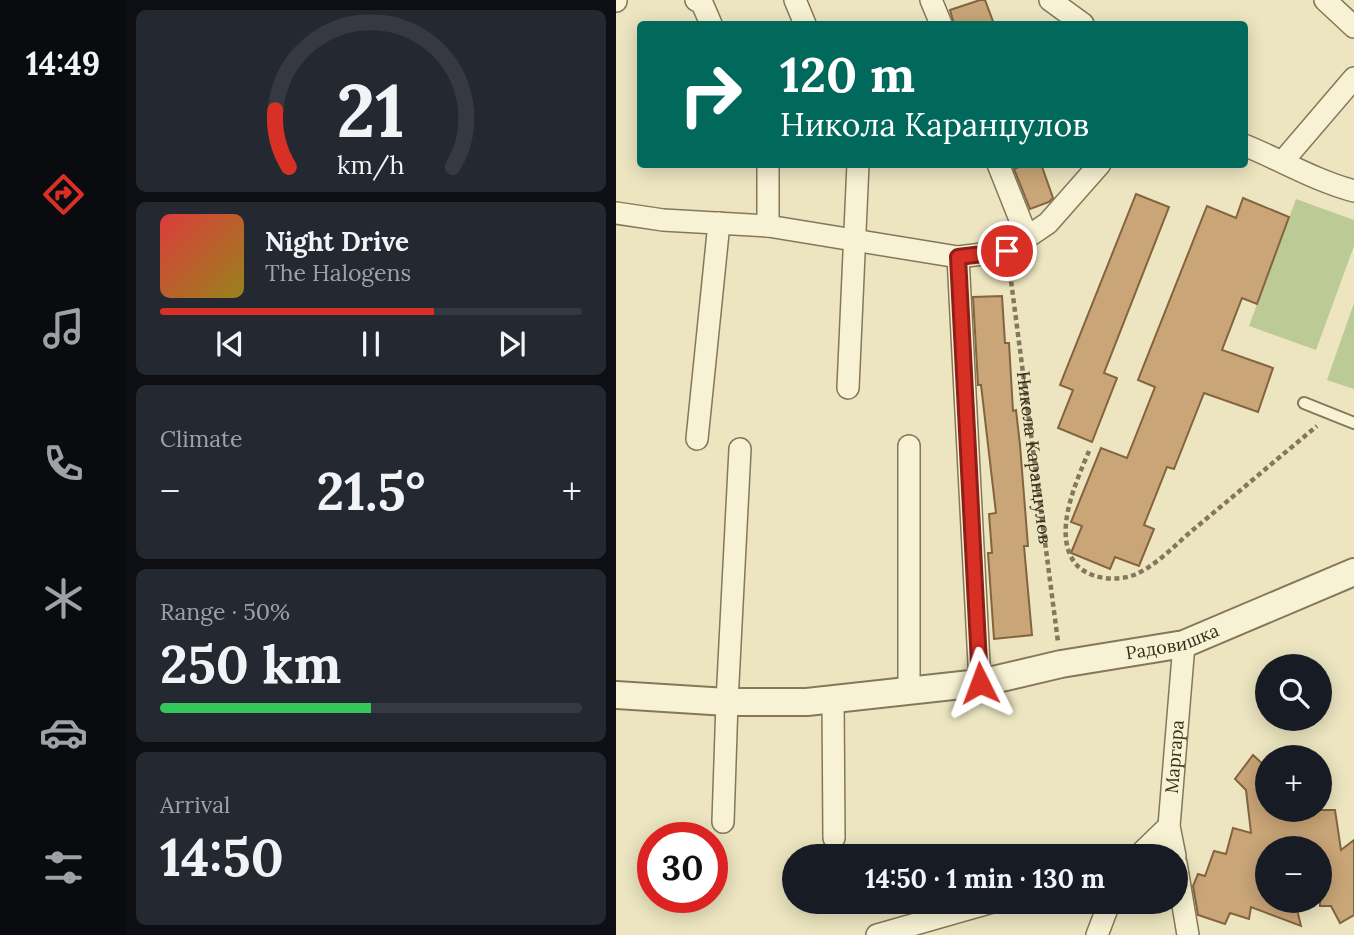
<!DOCTYPE html>
<meta charset="utf-8">
<style>
:root{--surface:#171b24;--page:#242831;--text:#f1f3f6;--muted:#9ea1a6;--line:#363941;--accent:#d93025}
body{margin:0;font-family:Lora,serif;background:var(--page);color:var(--text);height:100vh;display:flex;flex-direction:column;font-size:26px;white-space:nowrap}
*{box-sizing:border-box;margin:0}
p{font-size:23px;color:var(--muted)}
.icon{flex:none;width:38px;height:38px;fill:none;stroke:currentColor;stroke-width:2;stroke-linecap:round;stroke-linejoin:round}
.map{position:relative;flex:1;overflow:hidden}
.drawer{display:flex;flex-direction:column;gap:10px;padding:10px;background:#0d0f14;width:490px}
.drawer>*{flex:none}
.guide{position:absolute;left:21px;top:21px;width:611px;height:147px;border-radius:7px;box-shadow:0 4px 18px #0003;background:#00695c;color:#fff;overflow:hidden}
.fabs{position:absolute;left:639px;top:654px;display:grid;gap:14px}
.fabs a{display:grid;place-items:center;width:77px;height:77px;border-radius:50%;background:var(--surface);box-shadow:0 4px 18px #0003;font-size:35px}
.speed{position:absolute;left:21px;top:822px;display:flex;gap:14px;font-size:35px;font-weight:700;text-align:center}
.speed>*{display:grid;place-content:center;width:91px;height:91px;border-radius:50%;background:var(--surface);box-shadow:0 4px 18px #0003;line-height:1}
.speed .limit{border:10px solid #d22;background:#fff;color:#111}
.pin{position:absolute;display:grid;place-items:center;width:60px;height:60px;color:#fff;margin:-30px;border:4px solid #fff;border-radius:50%;box-shadow:0 2px 7px #0007}
.me{position:absolute;width:77px;margin:-38px;rotate:357deg;stroke-linejoin:round;filter:drop-shadow(0 0 5px #0008)}
.turn{display:flex;align-items:center;gap:24px;height:147px;padding:0 28px;font-size:32px}
.turn .icon{width:91px;height:91px;stroke-width:2.5}
.turn b{display:block;font-size:49px;line-height:60px}
.big{font-size:52px;font-weight:700;line-height:1.1}
.drawer .widget{flex:1;display:flex;flex-direction:column;justify-content:center;gap:10px;min-width:0;padding:0 24px;border-radius:10px;background:var(--page)}
.drawer .dial{align-items:center;gap:0}
.dial svg{height:182px;overflow:visible;fill:none;stroke:var(--line);stroke-width:7;stroke-linecap:round;text-anchor:middle}
.dial text{fill:var(--text);stroke:none}
.song{display:flex;align-items:center;gap:21px}
.cover{width:84px;height:84px;border-radius:10px;background:linear-gradient(135deg,hsl(0 70% 55%),hsl(50 70% 35%))}
.played{height:7px;border-radius:4px;background:linear-gradient(90deg,var(--accent) 65%,var(--line) 65%)}
.keys{display:flex;justify-content:space-around;direction:ltr}
.heat{display:flex;justify-content:space-between;align-items:center;font-size:38px;direction:ltr}
.charge{height:10px;border-radius:5px;background:linear-gradient(90deg,#34c759 50%,var(--line) 0)}
.trip{position:absolute;left:166px;top:844px;width:406px;height:70px;border-radius:35px;background:var(--surface);box-shadow:0 4px 18px #0003;font-weight:700;line-height:70px;text-align:center}
main{display:flex;flex:1;min-height:0}
.tab-bar{display:flex;flex-direction:column;width:126px;justify-content:space-around;align-items:center;background:#090b0e;color:var(--muted)}
.tab-bar .icon{width:49px;height:49px}
.tab-bar .active{color:var(--accent)}
.tab-bar b{font-size:32px;color:var(--text)}
.map>svg:first-child{display:block}
.green{fill:#bcca95}
.building{fill:#c9a577;stroke:#83643f;stroke-width:2}
.lines{fill:none;stroke-linecap:round;stroke-linejoin:round}
.service-casing{stroke:#857759;stroke-width:14}
.minor-casing{stroke:#857759;stroke-width:24}
.tertiary-casing{stroke:#857759;stroke-width:30}
.path{stroke:#857759;stroke-width:4.5;stroke-dasharray:5 3.5;stroke-linecap:butt}
.service{stroke:#f7f2d3;stroke-width:10}
.minor{stroke:#f7f2d3;stroke-width:21}
.tertiary{stroke:#f7f2d3;stroke-width:26}
.route-casing{stroke:#8d1f18;stroke-width:18}
.route{stroke:#d93025;stroke-width:12}
.labels{text-anchor:middle;stroke-width:7;stroke-linejoin:round;paint-order:stroke}
.street-label{font-size:18px;fill:#352c1d;stroke:#f4efcf}
</style>
<main>
<nav class="tab-bar">
<b>14:49</b>
<svg class="icon active" aria-label="directions" viewBox="0 0 24 24"><path d="M12 3l9 9-9 9-9-9zM9 14v-3h6M13 9l2 2-2 2"/></svg>
<svg class="icon" aria-label="music" viewBox="0 0 24 24"><path d="M9 18V5l10-2v13"/><circle cx="6" cy="18" r="3"/><circle cx="16" cy="16" r="3"/></svg>
<svg class="icon" aria-label="phone" viewBox="0 0 24 24"><path d="M5 4h4l2 5-3 2q2 4 5 5l2-3 5 2v4C11 20 4 13 5 4z"/></svg>
<svg class="icon" aria-label="climate" viewBox="0 0 24 24"><path d="M12 3v18M4 7l16 10M4 17L20 7"/></svg>
<svg class="icon" aria-label="car" viewBox="0 0 24 24"><path d="M5 17H2v-5l4-1 3-4h7l3 4 3 1v5h-3M9 17h6M6 11h13"/><circle cx="7" cy="17" r="2"/><circle cx="17" cy="17" r="2"/></svg>
<svg class="icon" aria-label="filters" viewBox="0 0 24 24"><path d="M4 7h16M4 17h16"/><circle cx="9" cy="7" r="2"/><circle cx="15" cy="17" r="2"/></svg>
</nav>
<section class="drawer">
<div class="widget dial"><svg viewBox="0 0 100 80">
<path d="M14 69A42 42 0 1 1 86 69"/>
<path d="M14 69A42 42 0 0 1 8 44" stroke="#d93025"/>
<text x="50" y="56" font-size="32" font-weight="700">21</text>
<text x="50" y="72" font-size="11">km/h</text>
</svg></div>
<div class="widget">
<div class="song"><i class="cover"></i><div><b>Night Drive</b><p>The Halogens</p></div></div>
<div class="played"></div>
<div class="keys"><svg class="icon" aria-label="previous" viewBox="0 0 24 24"><path d="M18 5L8 12l10 7zM5 5v14"/></svg><svg class="icon" aria-label="pause" viewBox="0 0 24 24"><path d="M8 5v14M16 5v14"/></svg><svg class="icon" aria-label="next" viewBox="0 0 24 24"><path d="M6 5l10 7-10 7zM19 5v14"/></svg></div>
</div>
<div class="widget"><p>Climate</p>
<div class="heat"><a>−</a><b class="big">21.5°</b><a>+</a></div>
</div>
<div class="widget"><p>Range · 50%</p><b class="big">250 km</b><div class="charge"></div></div>
<div class="widget"><p>Arrival</p><b class="big">14:50</b></div>
</section>
<div class="map">
<svg width="738" height="935" viewBox="0 0 738 935">
<rect width="100%" height="100%" fill="#ece5c0"/>
<g class="green">
<path d="M680 199 738 220V246L700 350 633 326Z"/>
<path d="M738 303V389L711 380Z"/>
</g>
<g class="building">
<path d="M364 0H369L378 24H338L334 10Z"/>
<path d="M411 164H425L437 198 433 202 414 209 398 169Z"/>
<path d="M520 194 553 207 488 373 501 378 476 442 442 428 457 390 444 385Z"/>
<path d="M627 198 673 217 641 304 626 298 606 350 657 368 642 412 588 393 558 469 551 467 528 525 538 529 523 566 499 557 494 569 455 553 466 526 455 522 485 448 511 458 539 387 522 380 591 206 620 218Z"/>
<path d="M386 296 389 343H393L397 411 400 410 404 445 412 546H408L416 635 378 639 372 553H376L373 514 380 513 365 385H362L357 297Z"/>
<path d="M637 755 651 768V810H719L725 850 738 840V915L724 923 715 906H704V849H651V901H679L685 926 635 907 633 919 614 913 609 924 582 915 577 886 582 874 589 876 598 851 610 854 617 828 635 833 630 790 619 779Z"/>
</g>
<g class="lines">
<defs>
<path id="service" d="M688 403 738 423"/>
<g id="minor">
<path d="M80 0 86 3 95 24"/>
<path d="M179 0 189 24"/>
<path d="M315 0 325 24"/>
<path d="M434 0 467 24"/>
<path d="M709 0 738 27"/>
<path d="M0 1V0"/>
<path d="M628 145C665 160 700 181 738 191"/>
<path d="M667 161 738 78"/>
<path d="M382 164 411 237"/>
<path d="M0 213 47 220 152 226 342 257 391 251 432 223 484 164"/>
<path d="M152 226V164"/>
<path d="M342 257 364 683"/>
<path d="M232 388 242 164"/>
<path d="M81 439 103 223"/>
<path d="M293 446V691"/>
<path d="M217 699 218 838"/>
<path d="M107 822 111 702 124 449"/>
<path d="M522 856 553 826"/>
<path id="s2" d="M559 856 553 826 568 644"/>
<path d="M560 863 572 935"/>
<path d="M261 935 380 901"/>
<path d="M481 935 494 901"/>
</g>
<g id="tertiary">
<path id="s3" d="M0 695 111 702H191L364 683 445 664 568 644 738 572"/>
</g>
</defs>
<use href="#service" class="service-casing"/>
<use href="#minor" class="minor-casing"/>
<use href="#tertiary" class="tertiary-casing"/>
<g class="path">
<path id="s1" d="M394 273 442 642"/>
<path d="M473 451C461 480 436 533 459 563 472 579 499 582 518 575 540 566 560 544 578 529 619 495 660 460 701 426"/>
</g>
<use href="#service" class="service"/>
<use href="#minor" class="minor"/>
<use href="#tertiary" class="tertiary"/>
</g>
<g class="lines">
<defs>
<path id="route" d="M364 683 342 257 391 251"/>
</defs>
<use href="#route" class="route-casing"/>
<use href="#route" class="route"/>
</g>
<g class="labels">
<g class="street-label">
<text dy="6" stroke="none"><textPath href="#s1" startOffset="186">Никола Каранџулов</textPath></text>
<text dy="6" stroke="none"><textPath href="#s3" startOffset="562">Радовишка</textPath></text>
<text dy="6" stroke="none"><textPath href="#s2" startOffset="100">Маргара</textPath></text>
</g>
</g>
</svg>
<div class="fabs">
<a><svg class="icon" aria-label="search" viewBox="0 0 24 24"><circle cx="10" cy="10" r="6"/><path d="M15 15l6 6"/></svg></a>
<a>+</a>
<a>−</a>
</div>
<div class="speed"><div class="limit">30</div></div>
<div class="pin" style="left:391px;top:251px;background:#d93025"><svg class="icon" aria-label="arrive" viewBox="0 0 24 24"><path d="M6 21V4h12l-3 4 3 4H6"/></svg></div>
<svg class="me" style="left:364px;top:683px" viewBox="-20 -20 40 40"><path d="M0-17L14 15 0 8-14 15z" fill="#d93025" stroke="#fff" stroke-width="4"/></svg>
<div class="trip">14:50 · 1 min · 130 m</div>
<div class="guide">
<div class="turn"><svg class="icon" aria-label="right" viewBox="0 0 24 24"><path d="M7 20v-9h11M14 6l5 5-5 5"/></svg><div><b>120 m</b>Никола Каранџулов</div></div>
</div>
</div>
</main>
